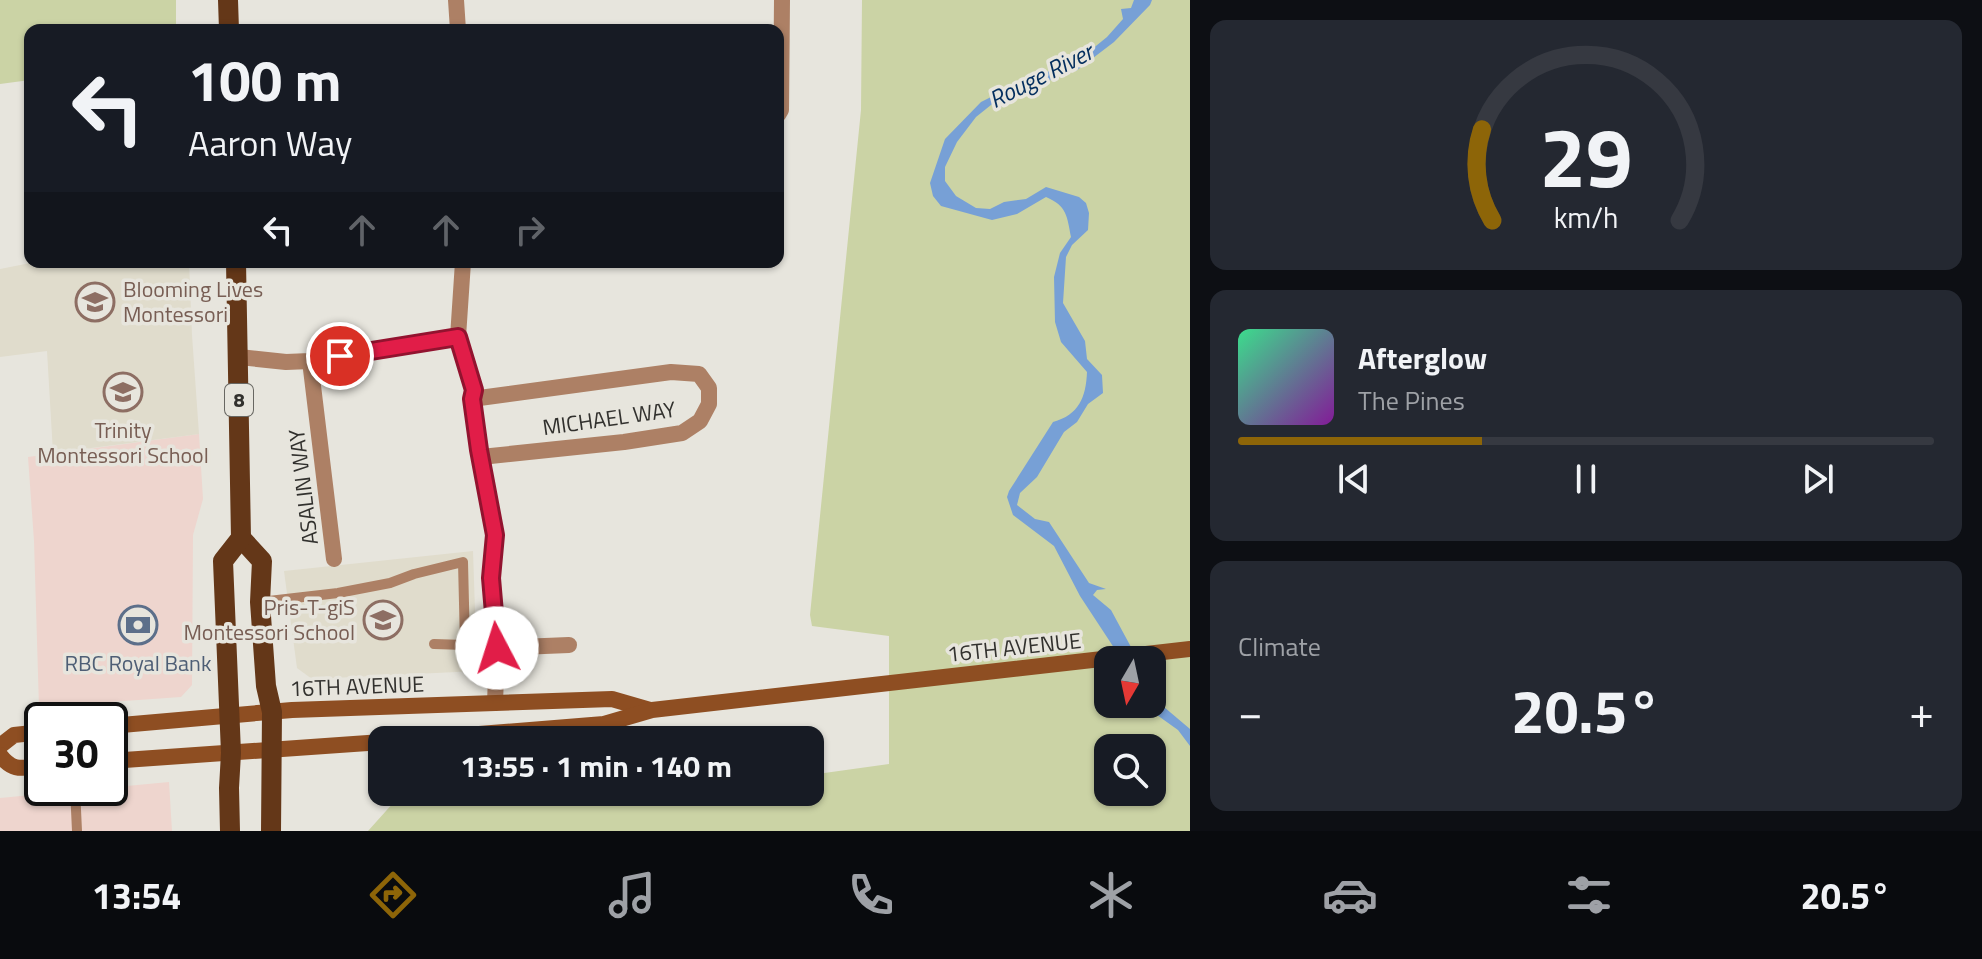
<!DOCTYPE html>
<meta charset="utf-8">
<style>
:root{--surface:#171b24;--page:#242831;--text:#f1f3f6;--muted:#9ea1a6;--line:#363941;--accent:#8d6508}
body{margin:0;font-family:"Titillium Web",sans-serif;background:var(--page);color:var(--text);height:100vh;display:flex;flex-direction:column;font-size:30px;white-space:nowrap}
*{box-sizing:border-box;margin:0}
p{font-size:26px;color:var(--muted)}
.icon{flex:none;width:44px;height:44px;fill:none;stroke:currentColor;stroke-width:2;stroke-linecap:round;stroke-linejoin:round}
.map{position:relative;flex:1;overflow:hidden}
.drawer{display:flex;flex-direction:column;gap:20px;padding:20px;background:#0d0f14;width:792px}
.drawer>*{flex:none}
.hud{position:absolute;left:24px;top:24px;width:760px;height:244px;border-radius:16px;box-shadow:0 2px 6px #0004;background:#171b24;color:var(--text);overflow:hidden}
.needle{width:52px;rotate:189deg}
.controls{position:absolute;left:1094px;top:646px;display:grid;gap:16px}
.controls a{display:grid;place-items:center;width:72px;height:72px;border-radius:16px;background:var(--surface);box-shadow:0 2px 6px #0004;font-size:40px}
.speed{position:absolute;left:24px;top:702px;display:flex;gap:16px;font-size:40px;font-weight:700;text-align:center}
.speed>*{display:grid;place-content:center;width:104px;height:104px;border-radius:50%;background:var(--surface);box-shadow:0 2px 6px #0004;line-height:1}
.speed .limit{border:4px solid #111;border-radius:12px;background:#fff;color:#111}
.pin{position:absolute;display:grid;place-items:center;width:68px;height:68px;color:#fff;margin:-34px;border:4px solid #fff;border-radius:50%;box-shadow:0 2px 8px #0007}
.me{position:absolute;width:88px;margin:-44px;rotate:355deg;stroke-linejoin:round;filter:drop-shadow(0 0 6px #0008)}
.turn{display:flex;align-items:center;gap:28px;height:168px;padding:0 32px;font-size:36px}
.turn .icon{width:104px;height:104px;stroke-width:2.5}
.turn b{display:block;font-size:56px;line-height:68px}
.lanes{display:flex;align-items:center;height:76px;padding:0 32px;background:#0003;justify-content:center;gap:40px;direction:ltr}
.lanes .off{opacity:.35}
.big{font-size:60px;font-weight:700;line-height:1.1}
.drawer .tile{flex:1;display:flex;flex-direction:column;justify-content:center;gap:12px;min-width:0;padding:0 28px;border-radius:16px;background:var(--page)}
.drawer .dial{align-items:center;gap:0}
.dial svg{height:208px;overflow:visible;fill:none;stroke:var(--line);stroke-width:7;stroke-linecap:round;text-anchor:middle}
.dial text{fill:var(--text);stroke:none}
.song{display:flex;align-items:center;gap:24px}
.cover{width:96px;height:96px;border-radius:12px;background:linear-gradient(135deg,hsl(150 70% 55%),hsl(290 70% 35%))}
.played{height:8px;border-radius:4px;background:linear-gradient(90deg,var(--accent) 35%,var(--line) 35%)}
.keys{display:flex;justify-content:space-around;direction:ltr}
.heat{display:flex;justify-content:space-between;align-items:center;font-size:44px;direction:ltr}
.trip{position:absolute;left:368px;top:726px;width:456px;height:80px;border-radius:16px;background:var(--surface);box-shadow:0 2px 6px #0004;font-weight:700;line-height:80px;text-align:center}
.tab-bar{display:flex;height:128px;justify-content:space-around;align-items:center;background:#090b0e;color:var(--muted)}
.tab-bar .icon{width:56px;height:56px}
.tab-bar .active{color:var(--accent)}
.tab-bar b{font-size:36px;color:var(--text)}
main{display:flex;flex:1;min-height:0}
.map>svg:first-child{display:block}
.commercial{fill:#eed5ce}
.built{fill:#e0dccc}
.green{fill:#cbd3a5;fill-rule:evenodd}
.water{fill:#77a0d6}
.lines{fill:none;stroke-linecap:round;stroke-linejoin:round}
.service{stroke:#ad8065;stroke-width:10}
.minor{stroke:#ad8065;stroke-width:16}
.secondary{stroke:#8e4e22;stroke-width:16}
.primary{stroke:#643718;stroke-width:20}
.route-casing{stroke:#92132f;stroke-width:20}
.route{stroke:#e11d48;stroke-width:14}
.labels{text-anchor:middle;stroke-width:7;stroke-linejoin:round;paint-order:stroke}
.shield{fill:#e7e5dd;stroke:#686762;stroke-width:2}
.shield-label{font-size:20px;font-weight:bold;fill:#32312e}
.education-label{font-size:22px;fill:#785e54;stroke:#e7e5dd;text-anchor:start}
.street-label{font-size:22px;fill:#32312e;stroke:#e7e5dd}
.service-label{font-size:22px;fill:#4e5e75;stroke:#e7e5dd}
.water-label{font-size:24px;font-style:italic;fill:#032e5e;stroke:#e7e5dd}
</style>
<main>
<div class="map">
<svg width="1190" height="831" viewBox="0 0 1190 831">
<rect width="100%" height="100%" fill="#e7e5dd"/>
<g class="commercial">
<path d="M199 434 203 499 193 535 192 685 181 697 39 707 34 541 28 457Z"/>
<path d="M169 782 172 831H0V798Z"/>
</g>
<g class="built">
<path d="M35 262H189L192 335 199 434 53 453 47 351 0 357V269Z"/>
<path d="M473 551 477 671 312 679 297 668 284 571Z"/>
</g>
<g class="green">
<path d="M0 0H176V30H30V80L0 84Z"/>
<path d="M862 0H1190V831H368L403 792H615L616 800 679 792H810V775L889 764V636L812 626 810 615 861 110ZM1108 660H1152V704H1108ZM1108 748H1152V792H1108Z"/>
</g>
<g class="water">
<path d="M1134 0H1152L1150 5 1114 42 1076 71 1070 69 1049 81 996 101 976 117 957 142 945 167V181L956 196 976 208 990 209 1004 202 1026 199 1046 187 1079 197 1086 203 1089 213 1088 230 1072 245 1066 257 1063 303 1085 341 1087 359 1102 375 1103 393 1088 404 1077 422 1064 432 1037 477 1020 493 1017 505 1035 519 1049 522 1089 583 1106 589 1097 590 1093 595 1111 610 1138 660H1122L1080 596 1054 546 1013 515 1007 497 1009 491 1053 422C1079 415 1086 397 1087 372L1061 342 1055 322 1054 277 1060 253 1071 237C1067 216 1067 206 1046 197L1017 214 992 220 941 206 933 196 930 183 945 139 981 102 1025 80 1038 78 1071 57 1091 50 1107 37 1123 19 1121 9 1131 8Z"/>
<path d="M1152 685 1164 707 1190 729V746L1178 730 1157 715 1150 704H1152Z"/>
</g>
<g class="lines">
<g class="service">
<path d="M260 602 338 593 390 583 414 574 463 562 465 645 497 648"/>
<path d="M434 644 465 645"/>
<path d="M75 788 77 831"/>
</g>
<g class="minor">
<path d="M456 0 458 30"/>
<path d="M778 115 781 110 782 0"/>
<path d="M463 262 458 337 464 360 474 390 472 399 479 450 495 535 491 578 497 648 495 703"/>
<path d="M239 357 286 362 310 361 458 337"/>
<path d="M310 361 334 559"/>
<path d="M472 399 671 372 699 374 709 388V404L700 421 682 433 624 442 481 457"/>
<path d="M497 648 569 645"/>
</g>
<g class="secondary">
<path d="M110 726 292 710 612 699 650 710"/>
<path d="M404 740 604 724 652 710 1190 649"/>
<path d="M0 746 14 735 42 732"/>
<path d="M0 755C13 772 22 768 42 766"/>
<path d="M110 761 382 742"/>
</g>
<g class="primary">
<path d="M228 0 229 30"/>
<path d="M241 538 262 561 260 602 266 686 272 712 271 831"/>
<path d="M230 831 229 788 231 753 223 561 241 538 236 262"/>
</g>
</g>
<g class="lines">
<defs>
<path id="route" d="M340 356 458 337 474 390 472 399 479 450 495 535 491 578 497 648"/>
</defs>
<use href="#route" class="route-casing"/>
<use href="#route" class="route"/>
</g>
<defs>
<symbol id="school-ring" viewBox="-11 -11 22 22"><circle r="9.5" fill="#e7e5dd" stroke="#8d6e63" stroke-width="1.5"/><path d="M0-5L7-2L0 1L-7-2ZM-4 1L0 2.5L4 1V4Q0 6-4 4Z" fill="#8d6e63"/></symbol>
<symbol id="bank-ring" viewBox="-11 -11 22 22"><circle r="9.5" fill="#e7e5dd" stroke="#5c6f8a" stroke-width="1.5"/><path d="M-6-4H6V4H-6ZM0-2.3a2.3 2.3 0 1 0 0 4.6a2.3 2.3 0 1 0 0-4.6Z" fill="#5c6f8a"/></symbol>
</defs>
<g fill-rule="evenodd">
<use href="#school-ring" x="73" y="280" width="44" height="44"/>
<use href="#school-ring" x="101" y="370" width="44" height="44"/>
<use href="#school-ring" x="361" y="598" width="44" height="44"/>
<use href="#bank-ring" x="116" y="603" width="44" height="44"/>
</g>
<g class="labels">
<rect class="shield" x="225" y="384" width="28" height="32" rx="6"/>
<g class="shield-label">
<text x="239" y="407">8</text>
</g>
<g class="education-label">
<text x="123" y="297">Blooming Lives<tspan x="123" dy="25">Montessori</tspan></text>
<text x="123" y="438" text-anchor="middle">Trinity<tspan x="123" dy="25">Montessori School</tspan></text>
<text x="355" y="615" text-anchor="end">Pris-T-giS<tspan x="355" dy="25">Montessori School</tspan></text>
</g>
<g class="street-label">
<text transform="translate(609 418) rotate(-8)" y="8">MICHAEL WAY</text>
<text transform="translate(303 487) rotate(-97)" y="8">ASALIN WAY</text>
<text transform="translate(1014 647) rotate(-6)" y="8">16TH AVENUE</text>
<text transform="translate(357 686) rotate(-2)" y="8">16TH AVENUE</text>
</g>
<g class="service-label">
<text x="138" y="671">RBC Royal Bank</text>
</g>
<g class="water-label">
<text transform="translate(1041 76) rotate(-27)" y="8">Rouge River</text>
</g>
</g>
</svg>
<div class="controls">
<a><svg class="needle" viewBox="-14 -14 28 28"><path d="M0-13l5 13h-10z" fill="#e53935"/><path d="M0 13l5-13h-10z" fill="#9ea1a6"/></svg></a>
<a><svg class="icon" aria-label="search" viewBox="0 0 24 24"><circle cx="10" cy="10" r="6"/><path d="M15 15l6 6"/></svg></a>
</div>
<div class="speed"><div class="limit">30</div></div>
<div class="pin" style="left:340px;top:356px;background:#d93025"><svg class="icon" aria-label="arrive" viewBox="0 0 24 24"><path d="M6 21V4h12l-3 4 3 4H6"/></svg></div>
<svg class="me" style="left:497px;top:648px" viewBox="-20 -20 40 40"><circle r="19" fill="#fff"/><path d="M0-13L10 11 0 6-10 11z" fill="#e11d48"/></svg>
<div class="trip">13:55 · 1 min · 140 m</div>
<div class="hud">
<div class="turn"><svg class="icon" aria-label="left" viewBox="0 0 24 24"><path d="M17 20v-9H6M10 6l-5 5 5 5"/></svg><div><b>100 m</b>Aaron Way</div></div>
<div class="lanes"><svg class="icon" aria-label="left" viewBox="0 0 24 24"><path d="M17 20v-9H6M10 6l-5 5 5 5"/></svg><svg class="icon off" aria-label="ahead" viewBox="0 0 24 24"><path d="M12 20V5M6 11l6-6 6 6"/></svg><svg class="icon off" aria-label="ahead" viewBox="0 0 24 24"><path d="M12 20V5M6 11l6-6 6 6"/></svg><svg class="icon off" aria-label="right" viewBox="0 0 24 24"><path d="M7 20v-9h11M14 6l5 5-5 5"/></svg></div>
</div>
</div>
<section class="drawer">
<div class="tile dial"><svg viewBox="0 0 100 80">
<path d="M14 69A42 42 0 1 1 86 69"/>
<path d="M14 69A42 42 0 0 1 10 34" stroke="#8d6508"/>
<text x="50" y="56" font-size="32" font-weight="700">29</text>
<text x="50" y="72" font-size="11">km/h</text>
</svg></div>
<div class="tile">
<div class="song"><i class="cover"></i><div><b>Afterglow</b><p>The Pines</p></div></div>
<div class="played"></div>
<div class="keys"><svg class="icon" aria-label="previous" viewBox="0 0 24 24"><path d="M18 5L8 12l10 7zM5 5v14"/></svg><svg class="icon" aria-label="pause" viewBox="0 0 24 24"><path d="M8 5v14M16 5v14"/></svg><svg class="icon" aria-label="next" viewBox="0 0 24 24"><path d="M6 5l10 7-10 7zM19 5v14"/></svg></div>
</div>
<div class="tile"><p>Climate</p>
<div class="heat"><a>−</a><b class="big">20.5°</b><a>+</a></div>
</div>
</section>
</main>
<nav class="tab-bar">
<b>13:54</b>
<svg class="icon active" aria-label="directions" viewBox="0 0 24 24"><path d="M12 3l9 9-9 9-9-9zM9 14v-3h6M13 9l2 2-2 2"/></svg>
<svg class="icon" aria-label="music" viewBox="0 0 24 24"><path d="M9 18V5l10-2v13"/><circle cx="6" cy="18" r="3"/><circle cx="16" cy="16" r="3"/></svg>
<svg class="icon" aria-label="phone" viewBox="0 0 24 24"><path d="M5 4h4l2 5-3 2q2 4 5 5l2-3 5 2v4C11 20 4 13 5 4z"/></svg>
<svg class="icon" aria-label="climate" viewBox="0 0 24 24"><path d="M12 3v18M4 7l16 10M4 17L20 7"/></svg>
<svg class="icon" aria-label="car" viewBox="0 0 24 24"><path d="M5 17H2v-5l4-1 3-4h7l3 4 3 1v5h-3M9 17h6M6 11h13"/><circle cx="7" cy="17" r="2"/><circle cx="17" cy="17" r="2"/></svg>
<svg class="icon" aria-label="filters" viewBox="0 0 24 24"><path d="M4 7h16M4 17h16"/><circle cx="9" cy="7" r="2"/><circle cx="15" cy="17" r="2"/></svg>
<b>20.5°</b>
</nav>
